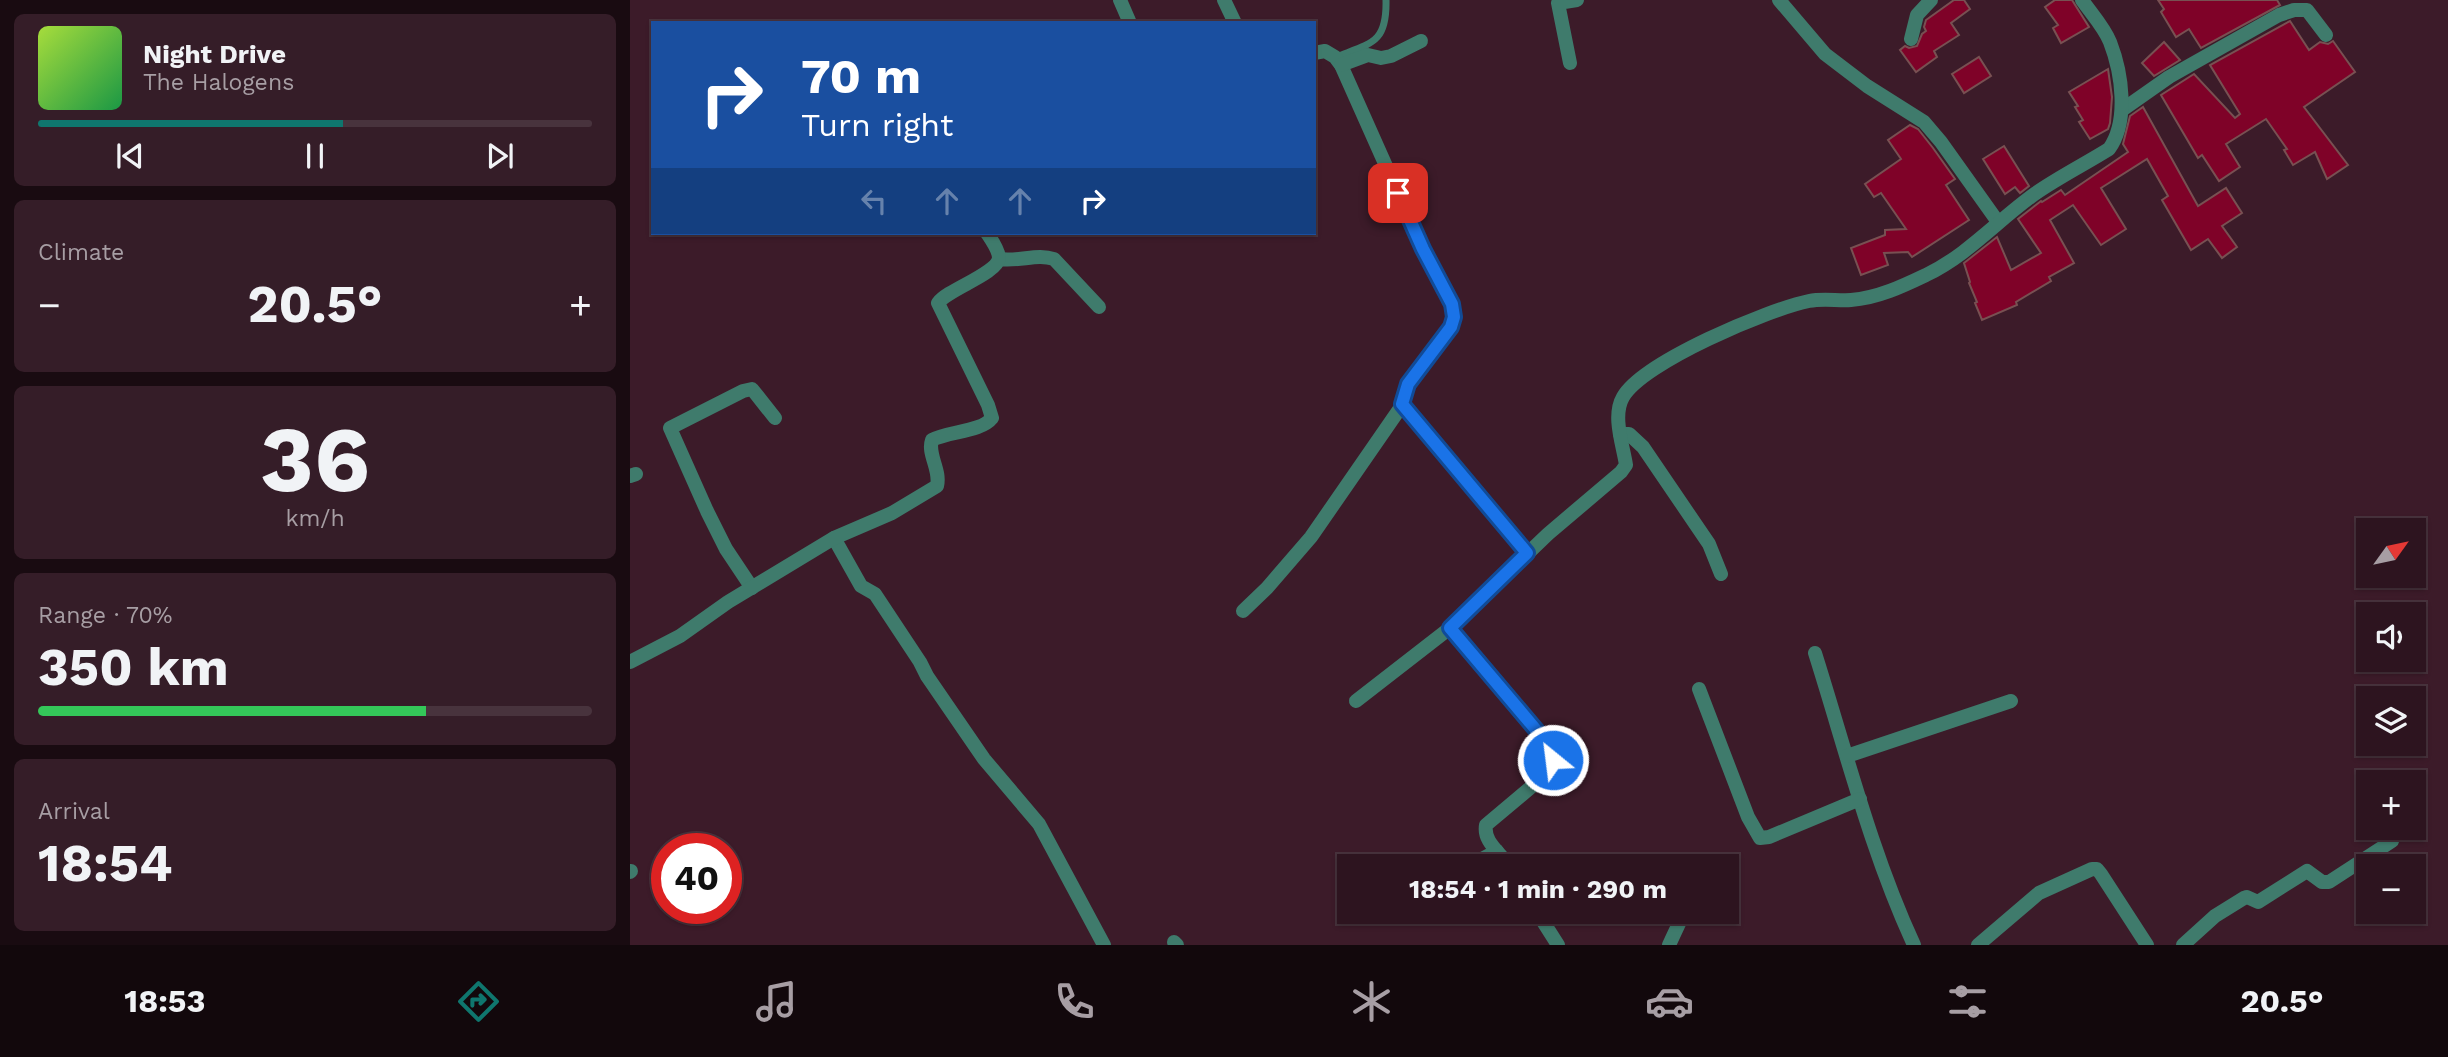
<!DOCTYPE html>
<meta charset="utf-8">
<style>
:root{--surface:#2d141f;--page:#351d28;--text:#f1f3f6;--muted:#a79ea4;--line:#48333d;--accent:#0f766e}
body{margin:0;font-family:"Work Sans",sans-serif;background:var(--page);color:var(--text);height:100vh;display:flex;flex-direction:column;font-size:26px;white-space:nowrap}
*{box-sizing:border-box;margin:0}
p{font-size:23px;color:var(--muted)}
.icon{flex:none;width:38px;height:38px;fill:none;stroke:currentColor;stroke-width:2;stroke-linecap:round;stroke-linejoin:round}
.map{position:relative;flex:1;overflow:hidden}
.panel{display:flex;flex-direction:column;gap:14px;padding:14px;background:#190b11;width:630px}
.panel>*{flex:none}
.hud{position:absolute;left:21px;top:21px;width:665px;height:214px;border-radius:0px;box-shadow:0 2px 5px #0004,0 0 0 2px var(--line);background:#1a4fa0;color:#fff;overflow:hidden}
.needle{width:46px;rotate:57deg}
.tools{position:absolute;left:1726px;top:518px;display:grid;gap:14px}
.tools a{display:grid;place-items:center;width:70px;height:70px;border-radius:0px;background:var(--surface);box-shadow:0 2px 5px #0004,0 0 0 2px var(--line);font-size:35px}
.speed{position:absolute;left:21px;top:833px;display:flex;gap:14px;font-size:35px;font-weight:700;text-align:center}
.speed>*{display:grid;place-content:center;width:91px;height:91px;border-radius:50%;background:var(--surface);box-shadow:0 2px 5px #0004,0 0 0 2px var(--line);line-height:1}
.speed .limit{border:10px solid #d22;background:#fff;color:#111}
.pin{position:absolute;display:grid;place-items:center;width:60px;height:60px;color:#fff;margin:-30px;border-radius:14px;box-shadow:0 4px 10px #0006}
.me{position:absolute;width:77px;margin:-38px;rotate:331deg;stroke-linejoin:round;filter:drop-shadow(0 0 5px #0008)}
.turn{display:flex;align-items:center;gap:24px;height:147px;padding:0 35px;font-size:32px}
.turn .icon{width:91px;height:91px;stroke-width:2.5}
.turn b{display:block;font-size:49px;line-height:60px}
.lanes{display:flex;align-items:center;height:66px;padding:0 35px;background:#0003;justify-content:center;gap:35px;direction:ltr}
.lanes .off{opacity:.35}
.big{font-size:52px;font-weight:700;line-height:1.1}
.panel .tile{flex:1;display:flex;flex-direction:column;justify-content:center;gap:10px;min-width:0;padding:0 24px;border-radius:10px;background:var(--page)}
.panel .dial{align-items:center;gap:0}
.dial b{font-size:91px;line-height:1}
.song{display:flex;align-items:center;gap:21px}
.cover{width:84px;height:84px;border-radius:10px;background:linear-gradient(135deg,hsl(80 70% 55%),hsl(140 70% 35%))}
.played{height:7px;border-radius:4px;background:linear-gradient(90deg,var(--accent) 55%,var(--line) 55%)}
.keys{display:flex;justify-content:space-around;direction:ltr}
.heat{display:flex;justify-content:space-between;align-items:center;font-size:38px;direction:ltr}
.charge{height:10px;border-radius:5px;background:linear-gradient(90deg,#34c759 70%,var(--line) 0)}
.trip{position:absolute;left:707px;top:854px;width:402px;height:70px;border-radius:0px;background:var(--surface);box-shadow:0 2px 5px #0004,0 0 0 2px var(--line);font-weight:700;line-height:70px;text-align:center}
.menu{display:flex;height:112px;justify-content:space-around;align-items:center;background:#12080c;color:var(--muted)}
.menu .icon{width:49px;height:49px}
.menu .current{color:var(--accent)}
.menu b{font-size:32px;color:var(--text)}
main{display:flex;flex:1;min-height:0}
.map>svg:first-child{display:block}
.building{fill:#7f0228;stroke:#785052;stroke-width:2}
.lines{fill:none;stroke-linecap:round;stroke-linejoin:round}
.service{stroke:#3f7b6c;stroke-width:7}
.minor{stroke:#3f7b6c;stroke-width:14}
.tertiary{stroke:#3f7b6c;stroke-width:14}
.route-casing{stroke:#114b97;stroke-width:18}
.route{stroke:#1a73e8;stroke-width:12}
</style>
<main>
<section class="panel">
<div class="tile">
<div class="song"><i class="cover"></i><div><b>Night Drive</b><p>The Halogens</p></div></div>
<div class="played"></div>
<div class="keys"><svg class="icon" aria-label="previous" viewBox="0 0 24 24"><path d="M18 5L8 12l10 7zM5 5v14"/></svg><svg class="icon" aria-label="pause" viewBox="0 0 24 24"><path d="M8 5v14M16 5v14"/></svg><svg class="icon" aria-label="next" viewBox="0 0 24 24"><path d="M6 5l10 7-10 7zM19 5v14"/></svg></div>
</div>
<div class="tile"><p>Climate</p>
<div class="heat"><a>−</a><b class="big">20.5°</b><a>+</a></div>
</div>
<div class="tile dial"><b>36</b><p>km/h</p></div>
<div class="tile"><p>Range · 70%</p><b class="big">350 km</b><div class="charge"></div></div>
<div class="tile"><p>Arrival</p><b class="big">18:54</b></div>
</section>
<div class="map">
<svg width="1818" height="945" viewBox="0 0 1818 945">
<rect width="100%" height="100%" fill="#3c1b29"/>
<g class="building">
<path d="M1324 0H1334L1340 9 1321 23 1329 35 1304 51 1307 57 1286 72 1270 50 1275 46 1279 48 1287 46 1292 34 1296 31 1294 27 1296 20Z"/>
<path d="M1425 0H1442L1459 27 1431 43 1423 28 1428 25 1415 7Z"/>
<path d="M1528 0H1647L1650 5 1571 48 1559 29 1546 37 1531 12 1534 9Z"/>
<path d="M1660 21 1679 50 1690 42 1698 44 1703 41 1725 72 1674 107 1718 165 1697 179 1685 152 1663 165 1654 150 1657 149 1636 119 1596 144 1610 167 1589 181 1572 155 1568 158 1531 95 1564 74 1605 118 1610 114 1580 65Z"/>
<path d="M1534 42 1550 60 1524 76 1512 63Z"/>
<path d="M1349 57 1361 76 1334 93 1322 74Z"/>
<path d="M1478 69 1482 97 1480 123 1478 129 1460 139 1449 122 1453 120 1445 107 1448 106 1439 92Z"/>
<path d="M1513 107 1568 206 1596 188 1612 213 1592 226 1607 247 1592 258 1578 239 1561 250 1532 200 1538 196 1517 159 1471 188 1496 229 1471 245 1443 205 1420 220 1444 263 1419 277 1421 281 1386 302 1387 305 1352 320 1345 303 1347 302 1339 283 1340 282 1334 263 1367 237 1381 270 1411 253 1388 219 1411 201 1412 202 1431 190 1435 195 1498 152 1493 144 1500 116Z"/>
<path d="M1280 125 1288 129 1303 148 1325 179 1316 185 1339 220 1282 257 1278 252 1254 253 1258 265 1231 275 1221 248 1255 235V230L1276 229 1251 193 1244 197 1235 184 1271 159 1258 140Z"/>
<path d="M1374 146 1399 186 1390 193 1385 187 1375 194 1353 159Z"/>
</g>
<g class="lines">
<path class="service" d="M706 57C742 43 757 43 756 0"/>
<g class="minor">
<path d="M490 0 500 23"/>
<path d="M594 0 605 23"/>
<path d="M1149 0 1195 54 1237 86 1294 122 1311 142 1368 222"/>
<path d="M1281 39 1287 15 1301 0"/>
<path d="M684 53 695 51 705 57 711 65 793 249 822 305 824 317 821 327 778 384 773 404 897 553"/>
<path d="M940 63 928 3 947 0"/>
<path d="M711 65 738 55 751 58 761 56 791 41"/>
<path d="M1492 110 1539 77 1649 15 1664 10H1677L1696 35"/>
<path d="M369 259C390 262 407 253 424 259L469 307"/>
<path d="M990 434H999L1013 447 1079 544 1091 574"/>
<path d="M0 476 6 474"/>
<path d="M204 538 231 586 245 594 290 662 297 676 354 759 409 824 474 945"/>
<path d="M122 588 96 549 77 511 40 428 113 391 122 389 145 418"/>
<path d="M613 611 637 588 681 537 773 404"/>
<path d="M1185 653C1216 751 1241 852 1284 945"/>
<path d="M0 662 50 636 98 602 204 538 262 513 307 486C311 470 297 454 302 440 319 431 351 432 362 418L358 405 308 303C318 289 367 274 369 258 369 250 361 239 357 233"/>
<path d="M1069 689 1118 817 1130 838 1139 837 1230 799"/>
<path d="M726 701 820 628"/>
<path d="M1217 756 1381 701"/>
<path d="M839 866 867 851"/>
<path d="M0 872 1 871"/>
<path d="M544 942 547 945"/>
<path d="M1039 945 1052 917 1059 912"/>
<path d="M1348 945 1409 893 1462 869H1467L1471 874 1517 945"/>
<path d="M1553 945 1585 916 1614 898 1617 897 1628 902 1677 871 1692 882H1699L1762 841"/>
</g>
<g class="tertiary">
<path d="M879 866C870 852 853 842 856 825L913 777 923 760 922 754 895 715 820 628 918 534 991 472 996 465C993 445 982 416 993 397 1013 362 1139 309 1179 301 1193 298 1208 301 1221 300 1248 298 1273 286 1296 275 1338 255 1369 219 1406 193 1429 177 1455 164 1479 149 1499 121 1492 73 1480 42 1474 27 1461 13 1452 0"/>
<path d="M907 912 928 945"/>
</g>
</g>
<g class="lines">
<defs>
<path id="route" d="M768 193 793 249 822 304 824 317 821 327 778 384 772 404 897 553 820 628 913 738 923 760"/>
</defs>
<use href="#route" class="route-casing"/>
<use href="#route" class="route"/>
</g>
</svg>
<div class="tools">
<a><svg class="needle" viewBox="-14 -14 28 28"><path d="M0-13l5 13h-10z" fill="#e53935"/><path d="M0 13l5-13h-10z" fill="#a79ea4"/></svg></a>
<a><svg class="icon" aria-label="sound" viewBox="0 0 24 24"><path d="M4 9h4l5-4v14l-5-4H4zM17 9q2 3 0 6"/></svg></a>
<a><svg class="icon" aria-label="layers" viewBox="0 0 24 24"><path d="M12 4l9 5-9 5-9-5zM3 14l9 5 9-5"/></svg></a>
<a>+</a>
<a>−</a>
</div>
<div class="speed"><div class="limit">40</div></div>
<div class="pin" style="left:768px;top:193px;background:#d93025"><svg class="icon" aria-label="arrive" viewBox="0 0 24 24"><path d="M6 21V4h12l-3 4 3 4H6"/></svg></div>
<svg class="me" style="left:923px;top:760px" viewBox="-20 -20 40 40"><circle r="17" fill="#1a73e8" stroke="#fff" stroke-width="3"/><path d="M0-11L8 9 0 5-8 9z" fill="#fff"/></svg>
<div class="trip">18:54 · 1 min · 290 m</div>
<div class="hud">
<div class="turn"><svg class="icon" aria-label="right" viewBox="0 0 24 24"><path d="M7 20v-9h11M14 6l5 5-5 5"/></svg><div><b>70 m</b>Turn right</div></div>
<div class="lanes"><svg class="icon off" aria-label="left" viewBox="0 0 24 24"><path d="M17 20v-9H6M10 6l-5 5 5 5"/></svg><svg class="icon off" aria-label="ahead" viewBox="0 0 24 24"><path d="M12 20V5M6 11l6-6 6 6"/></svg><svg class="icon off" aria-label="ahead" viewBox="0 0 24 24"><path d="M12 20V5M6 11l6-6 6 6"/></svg><svg class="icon" aria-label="right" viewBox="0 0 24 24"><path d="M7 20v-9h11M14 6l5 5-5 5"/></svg></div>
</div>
</div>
</main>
<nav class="menu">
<b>18:53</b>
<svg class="icon current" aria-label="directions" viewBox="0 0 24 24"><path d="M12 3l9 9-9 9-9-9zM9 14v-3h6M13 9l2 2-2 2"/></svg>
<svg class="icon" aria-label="music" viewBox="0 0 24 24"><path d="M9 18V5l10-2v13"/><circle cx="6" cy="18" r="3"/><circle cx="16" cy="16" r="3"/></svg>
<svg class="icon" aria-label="phone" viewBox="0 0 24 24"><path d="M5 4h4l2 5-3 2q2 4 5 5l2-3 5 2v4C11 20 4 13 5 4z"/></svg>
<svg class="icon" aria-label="climate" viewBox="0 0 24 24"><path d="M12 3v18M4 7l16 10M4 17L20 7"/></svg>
<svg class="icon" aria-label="car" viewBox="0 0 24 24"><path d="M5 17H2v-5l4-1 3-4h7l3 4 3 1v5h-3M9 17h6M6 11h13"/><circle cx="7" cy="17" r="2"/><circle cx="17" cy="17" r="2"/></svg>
<svg class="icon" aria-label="filters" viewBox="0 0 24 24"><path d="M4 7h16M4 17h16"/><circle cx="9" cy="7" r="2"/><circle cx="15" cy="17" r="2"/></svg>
<b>20.5°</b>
</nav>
